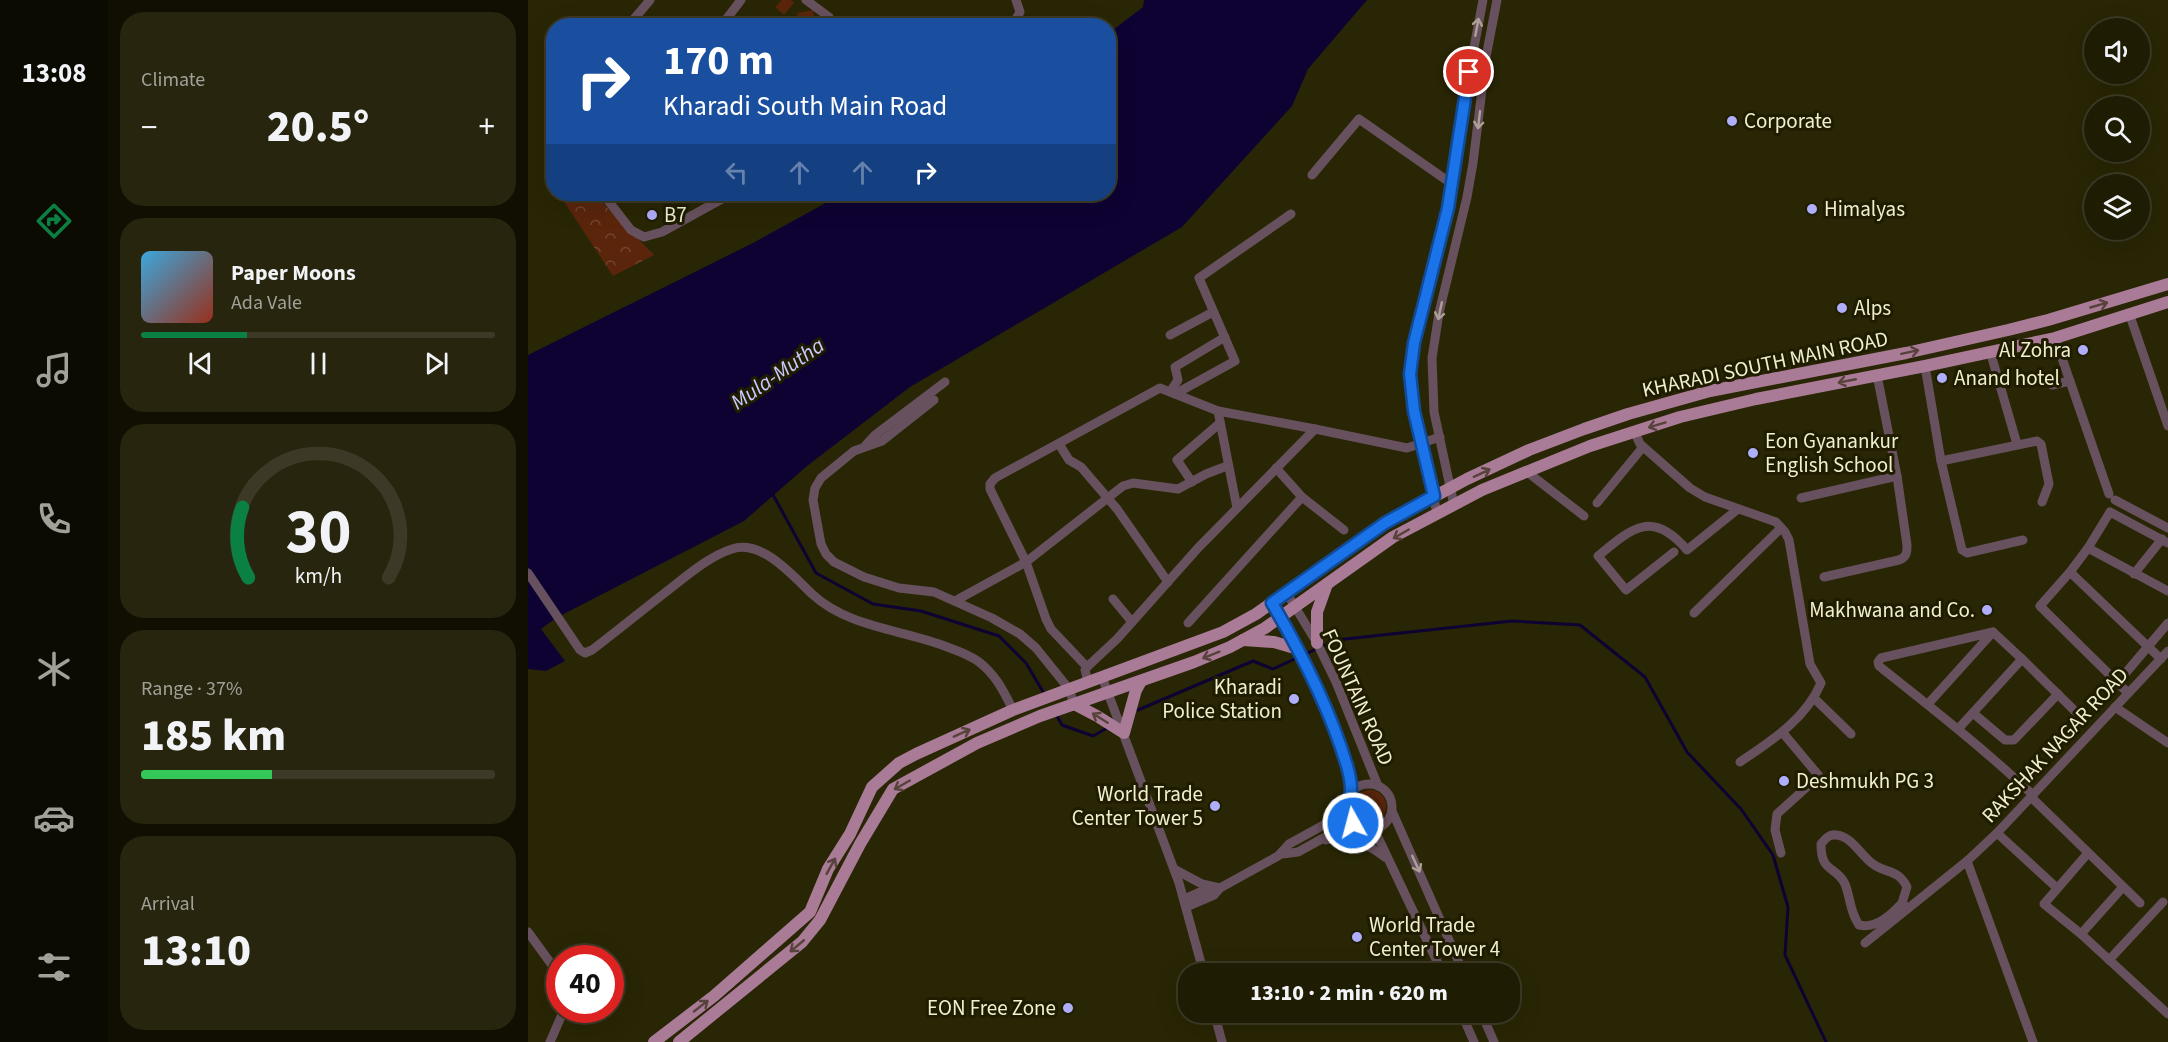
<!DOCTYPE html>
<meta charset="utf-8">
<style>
:root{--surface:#1f1c04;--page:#27250e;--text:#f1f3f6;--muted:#a1a19a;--line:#3c3a26;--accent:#0b8043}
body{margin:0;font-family:"Source Sans 3",sans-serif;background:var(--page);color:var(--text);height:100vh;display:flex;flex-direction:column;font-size:22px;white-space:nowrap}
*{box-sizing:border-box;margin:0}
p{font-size:20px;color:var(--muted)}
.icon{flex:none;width:33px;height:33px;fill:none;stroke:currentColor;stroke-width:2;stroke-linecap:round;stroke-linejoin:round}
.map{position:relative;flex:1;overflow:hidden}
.side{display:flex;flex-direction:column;gap:12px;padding:12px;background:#110f02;width:420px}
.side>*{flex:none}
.top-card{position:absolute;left:18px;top:18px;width:570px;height:183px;border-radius:24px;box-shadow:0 6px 24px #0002,0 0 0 2px var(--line);background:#1a4fa0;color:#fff;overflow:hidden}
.controls{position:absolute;left:1556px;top:18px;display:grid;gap:12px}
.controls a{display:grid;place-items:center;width:66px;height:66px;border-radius:50%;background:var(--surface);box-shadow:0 6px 24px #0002,0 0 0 2px var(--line);font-size:30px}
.speed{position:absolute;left:18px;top:945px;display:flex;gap:12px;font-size:30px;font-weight:700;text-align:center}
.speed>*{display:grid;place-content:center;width:78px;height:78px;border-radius:50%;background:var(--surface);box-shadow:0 6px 24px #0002,0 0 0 2px var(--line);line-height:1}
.speed .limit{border:9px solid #d22;background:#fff;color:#111}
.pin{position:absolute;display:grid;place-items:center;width:51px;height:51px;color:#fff;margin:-26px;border:3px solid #fff;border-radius:50%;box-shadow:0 2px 6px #0007}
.me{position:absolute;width:66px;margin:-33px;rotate:353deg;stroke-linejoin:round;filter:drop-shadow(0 0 4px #0008)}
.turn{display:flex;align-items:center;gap:21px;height:126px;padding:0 18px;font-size:27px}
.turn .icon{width:78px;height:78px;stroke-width:2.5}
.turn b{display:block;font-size:42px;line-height:51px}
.lanes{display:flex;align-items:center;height:57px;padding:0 18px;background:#0003;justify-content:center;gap:30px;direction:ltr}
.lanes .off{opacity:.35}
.big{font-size:45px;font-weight:800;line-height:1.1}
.side .card{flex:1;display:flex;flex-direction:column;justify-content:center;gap:9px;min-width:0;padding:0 21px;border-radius:24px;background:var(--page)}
.side .dial{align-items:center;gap:0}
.dial svg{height:156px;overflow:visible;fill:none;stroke:var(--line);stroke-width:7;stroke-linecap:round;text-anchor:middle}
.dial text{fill:var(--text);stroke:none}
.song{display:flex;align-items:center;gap:18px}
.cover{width:72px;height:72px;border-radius:9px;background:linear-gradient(135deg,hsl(200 70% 55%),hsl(10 70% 35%))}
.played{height:6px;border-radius:3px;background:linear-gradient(90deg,var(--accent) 30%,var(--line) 30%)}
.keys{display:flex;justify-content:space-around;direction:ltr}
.heat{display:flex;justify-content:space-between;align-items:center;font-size:33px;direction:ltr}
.charge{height:9px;border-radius:4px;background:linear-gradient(90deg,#34c759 37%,var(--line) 0)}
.trip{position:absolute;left:650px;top:963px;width:342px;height:60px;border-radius:24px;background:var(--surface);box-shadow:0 6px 24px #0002,0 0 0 2px var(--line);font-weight:800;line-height:60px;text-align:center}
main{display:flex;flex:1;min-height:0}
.dock{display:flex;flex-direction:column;width:108px;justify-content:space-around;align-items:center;background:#0c0b02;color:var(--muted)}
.dock .icon{width:42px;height:42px}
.dock .on{color:var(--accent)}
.dock b{font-size:27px;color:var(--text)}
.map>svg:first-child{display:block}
.park{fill:url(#park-crowns)}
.garden{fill:#5a250b}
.water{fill:#0e0233}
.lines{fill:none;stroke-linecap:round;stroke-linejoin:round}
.stream{stroke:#0e0233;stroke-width:3}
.minor{stroke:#68515e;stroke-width:9}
.major{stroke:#aa7b96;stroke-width:12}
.oneway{stroke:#aca097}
.oneway2{stroke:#57423c}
.route-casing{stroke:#114b97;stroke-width:15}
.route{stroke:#1a73e8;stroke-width:10}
.poi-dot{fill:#afaefa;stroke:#1f1c00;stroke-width:2}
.labels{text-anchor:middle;stroke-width:6;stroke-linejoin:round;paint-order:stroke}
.poi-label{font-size:21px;fill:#f1efd0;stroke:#1f1c00;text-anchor:start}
.street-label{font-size:21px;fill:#f1efd0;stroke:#1f1c00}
.water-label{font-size:22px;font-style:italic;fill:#c9caff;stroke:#1f1c00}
</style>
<main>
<nav class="dock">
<b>13:08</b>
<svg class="icon on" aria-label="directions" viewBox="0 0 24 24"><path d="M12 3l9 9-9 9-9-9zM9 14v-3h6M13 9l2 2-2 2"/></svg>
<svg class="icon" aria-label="music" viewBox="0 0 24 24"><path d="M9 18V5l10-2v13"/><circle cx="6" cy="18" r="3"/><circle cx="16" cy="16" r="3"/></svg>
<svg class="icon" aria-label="phone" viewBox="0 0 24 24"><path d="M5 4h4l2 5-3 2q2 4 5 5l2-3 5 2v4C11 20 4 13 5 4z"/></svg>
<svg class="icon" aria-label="climate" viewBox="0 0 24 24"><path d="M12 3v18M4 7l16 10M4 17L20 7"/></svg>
<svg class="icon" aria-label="car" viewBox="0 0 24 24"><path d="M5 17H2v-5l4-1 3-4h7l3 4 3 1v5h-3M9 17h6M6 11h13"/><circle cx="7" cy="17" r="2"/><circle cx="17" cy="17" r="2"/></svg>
<svg class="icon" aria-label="filters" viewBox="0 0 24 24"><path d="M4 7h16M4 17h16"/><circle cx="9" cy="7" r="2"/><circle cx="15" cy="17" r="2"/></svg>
</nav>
<section class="side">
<div class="card"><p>Climate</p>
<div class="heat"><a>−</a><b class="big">20.5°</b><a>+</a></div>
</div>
<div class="card">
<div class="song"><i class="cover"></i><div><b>Paper Moons</b><p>Ada Vale</p></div></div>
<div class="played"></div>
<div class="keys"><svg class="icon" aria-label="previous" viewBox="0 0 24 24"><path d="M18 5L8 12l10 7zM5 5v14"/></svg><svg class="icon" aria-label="pause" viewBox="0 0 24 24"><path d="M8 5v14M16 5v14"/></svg><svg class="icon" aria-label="next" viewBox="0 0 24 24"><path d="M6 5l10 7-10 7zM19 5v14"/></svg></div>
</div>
<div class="card dial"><svg viewBox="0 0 100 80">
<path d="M14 69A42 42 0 1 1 86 69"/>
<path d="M14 69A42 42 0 0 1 11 33" stroke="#0b8043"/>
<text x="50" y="56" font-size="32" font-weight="700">30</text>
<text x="50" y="72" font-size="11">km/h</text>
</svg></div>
<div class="card"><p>Range · 37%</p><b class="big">185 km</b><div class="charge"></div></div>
<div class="card"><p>Arrival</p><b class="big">13:10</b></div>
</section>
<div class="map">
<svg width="1640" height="1042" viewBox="0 0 1640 1042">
<defs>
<pattern id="park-crowns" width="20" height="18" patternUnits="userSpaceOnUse" patternTransform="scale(1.5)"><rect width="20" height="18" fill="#5a250b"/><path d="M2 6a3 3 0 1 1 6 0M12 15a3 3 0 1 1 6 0" fill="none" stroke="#72452e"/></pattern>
</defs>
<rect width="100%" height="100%" fill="#292605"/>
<path class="park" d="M31 194H66L126 255 85 276Z"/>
<g class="garden">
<path d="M254 0H263L266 3 256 15 247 7Z"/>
<path d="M285 10 288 25H271L269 13Z"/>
<circle cx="842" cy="806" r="16"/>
</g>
<g class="water">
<path d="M616 0H839L780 69 764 106 654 227 382 387 279 466 216 521 30 617 0 573V355L225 243 314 194H580L581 33 615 7Z"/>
<path d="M263 17 268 21 267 25H245L251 19Z"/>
<path d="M0 579 28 618 13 629 37 661 18 671 0 669Z"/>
</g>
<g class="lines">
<g class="stream">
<path d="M244 493 288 573 345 604 393 611 471 636 498 663 517 695"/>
<path d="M610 710 725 661 745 669 808 640 984 621 1052 625 1117 677 1159 752 1213 809 1245 855 1260 907 1257 955 1298 1042"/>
<path d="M528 714 534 725 565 736 579 728"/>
</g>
<g class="minor">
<path d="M278 0 301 17 305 26"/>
<path d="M100 26 122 0"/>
<path d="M193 26 213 0"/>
<path d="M484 26 492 12 488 0"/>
<path d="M784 175 831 119 924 184"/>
<path d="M75 194 103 230 116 237 134 232 203 194"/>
<path d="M1601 313 1640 426"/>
<path d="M642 335 685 312"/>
<path d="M1527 338 1581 494"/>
<path d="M1462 351 1489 444"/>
<path d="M1397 366 1413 461 1434 550 1439 553 1495 540"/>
<path d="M1524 385 1542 381"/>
<path d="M642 392 650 380 647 367 697 337"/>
<path d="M647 394 707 361 671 278 763 214"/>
<path d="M406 400 354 441 326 451 293 478 287 488 285 500 293 544 298 554 306 562 336 577 371 588 406 592 464 618 492 634 508 648 541 689 546 704"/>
<path d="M690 411 709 508"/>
<path d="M1106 431 1112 444 1162 488 1177 497 1248 522 1257 532 1261 540 1282 664 1293 683C1278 719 1243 741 1212 762"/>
<path d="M531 444 541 460 553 467 589 509 640 582"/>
<path d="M337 446 347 435 417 382"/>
<path d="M1413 461 1509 441 1513 444 1521 484 1514 502"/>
<path d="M748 468 774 497 816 530"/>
<path d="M998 471 1056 516"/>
<path d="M664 482 649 460 692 423"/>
<path d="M1273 498 1369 476"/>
<path d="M1587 500 1640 528"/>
<path d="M1069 503 1115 447"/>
<path d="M926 505 906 412 904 358 911 313 939 197 945 163 958 57 969 0"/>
<path d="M909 513 886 411 882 374 886 343 920 208 934 111 955 0"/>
<path d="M1560 548 1582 512 1640 543"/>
<path d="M1146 552 1098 590 1070 556C1104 528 1124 509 1159 550L1210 509"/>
<path d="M1542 572 1633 659"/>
<path d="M0 573 52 650 57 653 64 650C90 630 116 609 143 588 161 574 182 556 204 549 234 539 265 576 284 594 320 627 370 629 414 645 427 650 441 654 451 662 468 675 476 692 485 710"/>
<path d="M1606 574 1634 539"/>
<path d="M1296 577 1371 560C1379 557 1379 552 1379 545L1369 476 1349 375"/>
<path d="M758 592 789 643 808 682 850 786"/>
<path d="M585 599 604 622"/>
<path d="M427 601 498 562 595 486 605 483 650 489 678 474 699 466"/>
<path d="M744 603 790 690 819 766 823 792"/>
<path d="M1166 613 1253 528"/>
<path d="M660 623 774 497"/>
<path d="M1465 632 1494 659"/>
<path d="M559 667 523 629 518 619 498 562 462 489V484L467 478 632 388 690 411 787 429 879 448 912 437"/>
<path d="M574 677 651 883 676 974"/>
<path d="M560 682 557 670 559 667 589 639 670 548 787 429"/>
<path d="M1590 682 1640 623"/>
<path d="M1600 693 1512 606 1542 572 1560 548 1640 591"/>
<path d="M1287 699 1323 734"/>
<path d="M1400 704 1465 632 1353 658 1350 662 1351 666C1404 708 1456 749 1505 795"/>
<path d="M1587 707 1640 743"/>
<path d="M1445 713 1477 740H1486L1530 694"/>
<path d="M1431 728 1494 659 1552 716"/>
<circle cx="841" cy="807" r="23"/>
<path d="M1503 797 1612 903"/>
<path d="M864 811 936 974"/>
<path d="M846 829 915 974"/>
<path d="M1469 833 1529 888"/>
<path d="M798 840C821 834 839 844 857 857"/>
<path d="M1253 853 1247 830 1249 814 1291 776 1255 733"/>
<path d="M1560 853 1516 904 1553 934 1640 1014"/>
<path d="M754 854 770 852 810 830 827 826"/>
<path d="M1439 861 1505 1042"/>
<path d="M646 869 674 884 692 888"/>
<path d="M656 899 683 887"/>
<path d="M1374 903 1379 887C1370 869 1359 874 1345 864 1333 856 1324 836 1308 835 1301 834 1297 839 1293 844 1293 874 1308 865 1317 884 1323 899 1321 910 1331 925 1348 929 1363 915 1374 903L1379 908"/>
<path d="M658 907 686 895 692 888 750 856 761 844 803 821 818 807"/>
<path d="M0 932 32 976"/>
<path d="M1553 934 1595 887"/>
<path d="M1337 943 1439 861 1469 833 1640 651"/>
<path d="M1581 960 1635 902"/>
<path d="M686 1012 694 1042"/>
<path d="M933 1012 946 1042"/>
<path d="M953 1012 966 1042"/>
<path d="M22 1042 36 1010"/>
</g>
<g class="major">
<path d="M715 640 746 642 770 649"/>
<path d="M789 643V612L799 584"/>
<path d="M546 704 569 716 596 733 608 690 613 681"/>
<path d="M126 1042 186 996 282 912 300 869 322 834 344 787 371 763 388 754 485 710 695 632 728 614 857 523 939 479 1001 450 1056 429 1100 414 1182 391 1378 353 1480 330 1520 320 1640 284"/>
<path d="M151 1042 274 942 292 920 332 844 365 789 449 743 512 716 666 662 702 647 737 628 865 537 954 490 1062 446 1152 417 1228 399 1397 366 1527 338 1640 302"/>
</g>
</g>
<defs><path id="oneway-shaft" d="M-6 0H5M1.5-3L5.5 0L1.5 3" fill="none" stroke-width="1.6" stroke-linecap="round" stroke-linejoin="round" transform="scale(1.5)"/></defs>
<g class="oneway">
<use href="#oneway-shaft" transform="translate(949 27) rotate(-79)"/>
<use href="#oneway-shaft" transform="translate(951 120) rotate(97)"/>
<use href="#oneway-shaft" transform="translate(912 311) rotate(102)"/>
<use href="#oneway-shaft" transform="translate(888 864) rotate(65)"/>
</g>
<g class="oneway2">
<use href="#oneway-shaft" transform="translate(1571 305) rotate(-16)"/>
<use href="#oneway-shaft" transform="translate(1382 352) rotate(-12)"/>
<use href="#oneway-shaft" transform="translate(1319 381) rotate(169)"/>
<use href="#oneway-shaft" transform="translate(1129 425) rotate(163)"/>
<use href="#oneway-shaft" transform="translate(954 473) rotate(-25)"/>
<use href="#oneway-shaft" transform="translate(873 534) rotate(150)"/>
<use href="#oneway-shaft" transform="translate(683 655) rotate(158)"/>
<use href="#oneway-shaft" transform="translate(572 718) rotate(-148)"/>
<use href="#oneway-shaft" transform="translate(434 733) rotate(-24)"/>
<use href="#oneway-shaft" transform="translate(374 785) rotate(150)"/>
<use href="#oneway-shaft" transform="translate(303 866) rotate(-61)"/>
<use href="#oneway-shaft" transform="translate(269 946) rotate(140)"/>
<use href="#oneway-shaft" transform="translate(173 1006) rotate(-38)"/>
</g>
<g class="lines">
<defs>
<path id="route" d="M825 823C811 806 823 804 823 789 823 782 821 773 819 766 802 709 774 654 744 603L857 523 906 496 886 411 882 374 886 343 920 208 941 72"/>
</defs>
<use href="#route" class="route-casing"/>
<use href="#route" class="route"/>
</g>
<g class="poi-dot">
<circle cx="1204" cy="121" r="6"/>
<circle cx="1284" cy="209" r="6"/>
<circle cx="124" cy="215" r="6"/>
<circle cx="1314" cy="308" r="6"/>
<circle cx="1555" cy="350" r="6"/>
<circle cx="1414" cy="378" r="6"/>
<circle cx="1225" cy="453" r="6"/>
<circle cx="1459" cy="610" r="6"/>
<circle cx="766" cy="699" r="6"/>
<circle cx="1256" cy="781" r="6"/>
<circle cx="687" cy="806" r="6"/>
<circle cx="829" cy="937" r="6"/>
<circle cx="540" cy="1008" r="6"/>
</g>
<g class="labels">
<g class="poi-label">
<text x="1216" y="128">Corporate</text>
<text x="1296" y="216">Himalyas</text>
<text x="136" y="222">B7</text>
<text x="1326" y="315">Alps</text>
<text x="1543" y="357" text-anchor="end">Al Zohra</text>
<text x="1426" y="385">Anand hotel</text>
<text x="1237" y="448">Eon Gyanankur<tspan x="1237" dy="24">English School</tspan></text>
<text x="1447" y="617" text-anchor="end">Makhwana and Co.</text>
<text x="754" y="694" text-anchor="end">Kharadi<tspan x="754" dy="24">Police Station</tspan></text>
<text x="1268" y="788">Deshmukh PG 3</text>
<text x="675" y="801" text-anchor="end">World Trade<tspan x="675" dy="24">Center Tower 5</tspan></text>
<text x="841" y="932">World Trade<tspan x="841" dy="24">Center Tower 4</tspan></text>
<text x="528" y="1015" text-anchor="end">EON Free Zone</text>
</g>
<g class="street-label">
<text transform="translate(1237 364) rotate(-12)" y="7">KHARADI SOUTH MAIN ROAD</text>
<text transform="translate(830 697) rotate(66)" y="7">FOUNTAIN ROAD</text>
<text transform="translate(1527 745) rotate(-47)" y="7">RAKSHAK NAGAR ROAD</text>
</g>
<g class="water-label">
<text transform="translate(249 373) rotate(-35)" y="8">Mula-Mutha</text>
</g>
</g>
</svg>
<div class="controls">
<a><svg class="icon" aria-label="sound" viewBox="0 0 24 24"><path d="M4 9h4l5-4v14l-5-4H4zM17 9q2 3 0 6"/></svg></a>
<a><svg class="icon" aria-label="search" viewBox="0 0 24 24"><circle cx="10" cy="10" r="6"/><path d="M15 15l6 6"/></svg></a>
<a><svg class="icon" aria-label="layers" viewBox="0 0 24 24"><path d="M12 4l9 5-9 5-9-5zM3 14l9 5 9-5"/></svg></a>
</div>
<div class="speed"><div class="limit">40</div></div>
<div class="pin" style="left:941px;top:72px;background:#d93025"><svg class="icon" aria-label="arrive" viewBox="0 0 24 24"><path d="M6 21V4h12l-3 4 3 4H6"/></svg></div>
<svg class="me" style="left:825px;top:823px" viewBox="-20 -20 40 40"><circle r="17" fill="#1a73e8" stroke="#fff" stroke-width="3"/><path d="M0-11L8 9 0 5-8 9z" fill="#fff"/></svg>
<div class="trip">13:10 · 2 min · 620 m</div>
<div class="top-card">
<div class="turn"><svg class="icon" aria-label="right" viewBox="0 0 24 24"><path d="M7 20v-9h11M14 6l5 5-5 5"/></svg><div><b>170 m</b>Kharadi South Main Road</div></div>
<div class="lanes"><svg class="icon off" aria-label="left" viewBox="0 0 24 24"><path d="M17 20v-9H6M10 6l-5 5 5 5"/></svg><svg class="icon off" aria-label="ahead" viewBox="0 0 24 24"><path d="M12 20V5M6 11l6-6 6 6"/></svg><svg class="icon off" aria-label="ahead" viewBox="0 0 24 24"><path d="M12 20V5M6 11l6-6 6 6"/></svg><svg class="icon" aria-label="right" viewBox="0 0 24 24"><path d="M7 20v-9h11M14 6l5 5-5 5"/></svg></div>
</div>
</div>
</main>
